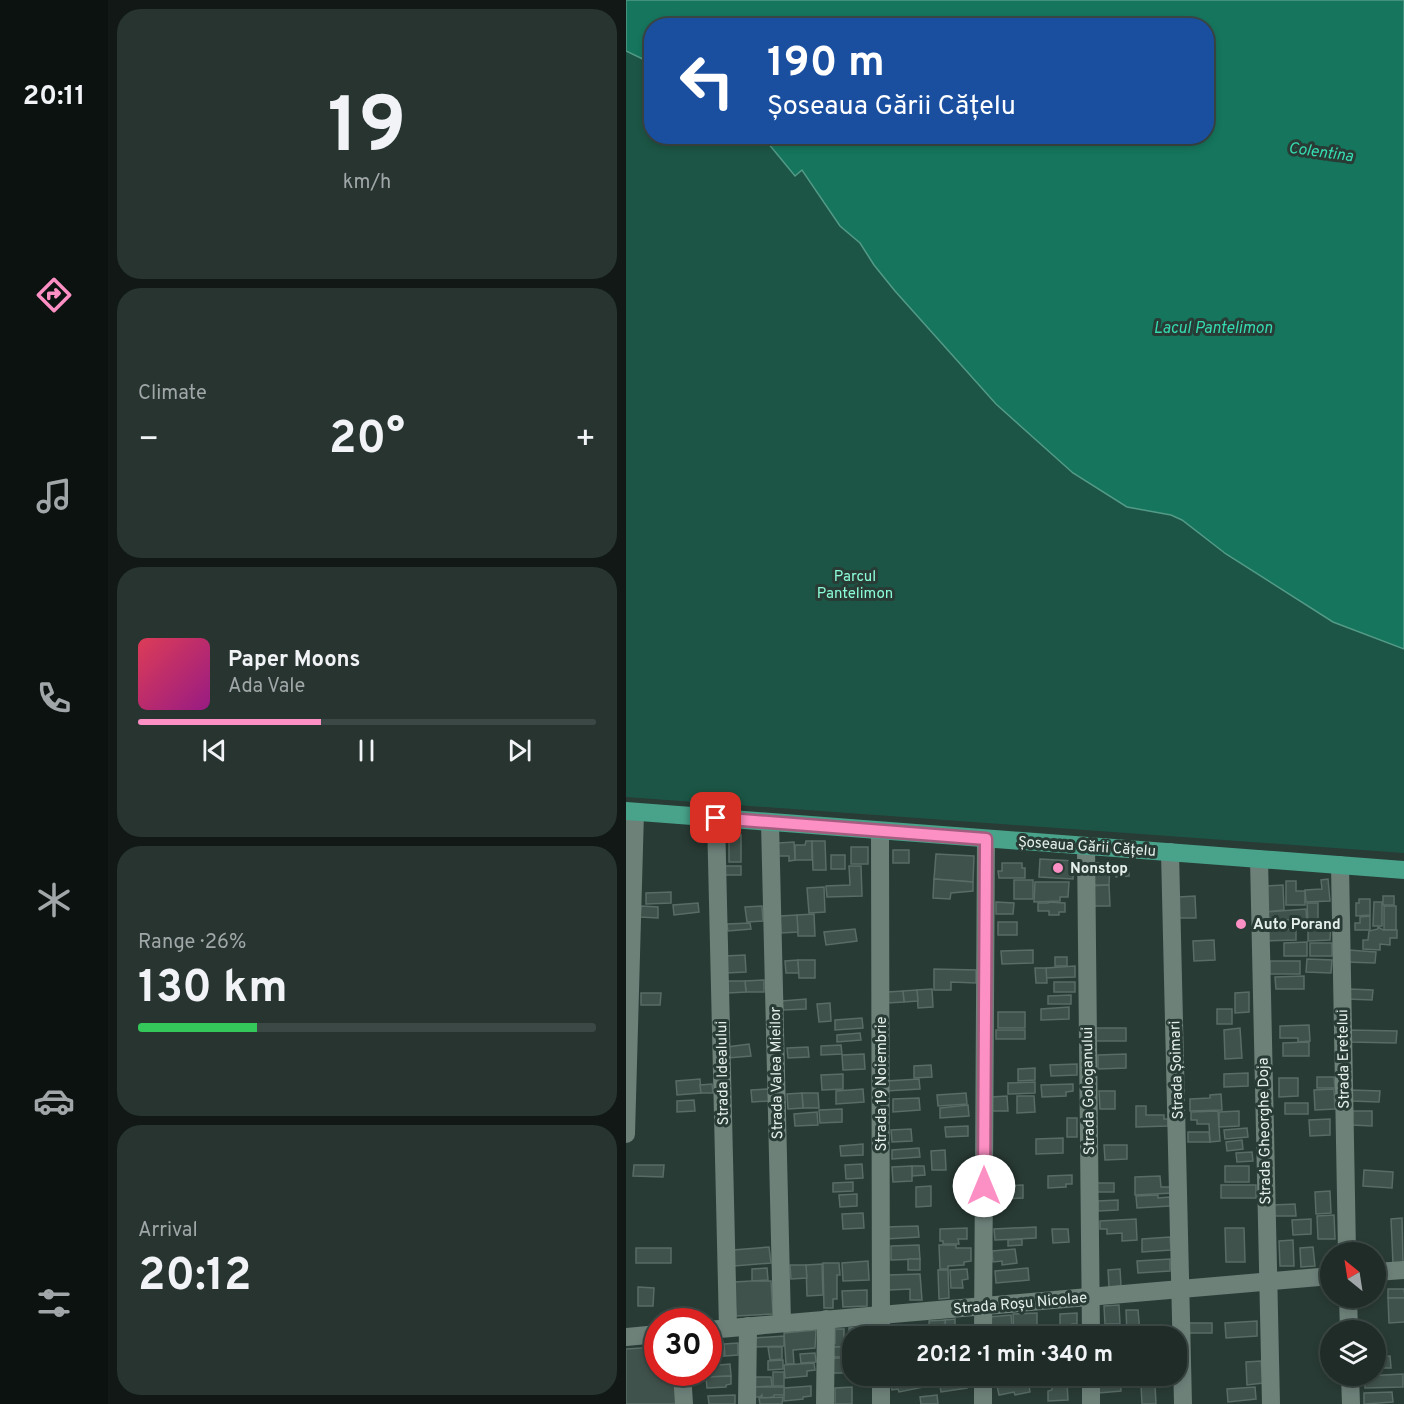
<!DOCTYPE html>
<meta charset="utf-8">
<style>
:root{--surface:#1f2c28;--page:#273430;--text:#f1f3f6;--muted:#a1a7a8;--line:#3c4845;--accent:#fc8fc3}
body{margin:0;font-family:Overpass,sans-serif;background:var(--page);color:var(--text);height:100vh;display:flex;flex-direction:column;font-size:22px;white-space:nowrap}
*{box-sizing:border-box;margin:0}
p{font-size:20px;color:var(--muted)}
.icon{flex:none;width:33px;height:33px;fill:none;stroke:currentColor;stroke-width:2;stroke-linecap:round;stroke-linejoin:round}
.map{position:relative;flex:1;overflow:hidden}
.side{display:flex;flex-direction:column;gap:9px;padding:9px;background:#111816;width:518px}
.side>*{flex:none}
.banner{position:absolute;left:18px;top:18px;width:570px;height:126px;border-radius:24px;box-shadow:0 3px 9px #0003,0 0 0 2px var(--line);background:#1a4fa0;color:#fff;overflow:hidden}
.needle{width:39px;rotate:330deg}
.tools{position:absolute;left:694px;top:1242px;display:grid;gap:12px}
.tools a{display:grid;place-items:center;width:66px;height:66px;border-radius:50%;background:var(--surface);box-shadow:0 3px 9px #0003,0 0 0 2px var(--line);font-size:30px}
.speed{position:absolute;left:18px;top:1308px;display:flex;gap:12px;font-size:30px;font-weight:700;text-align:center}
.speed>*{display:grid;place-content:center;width:78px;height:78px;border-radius:50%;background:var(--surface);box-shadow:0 3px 9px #0003,0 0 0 2px var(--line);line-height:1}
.speed .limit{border:9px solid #d22;background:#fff;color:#111}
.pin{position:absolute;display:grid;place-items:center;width:51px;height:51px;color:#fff;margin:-26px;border-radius:12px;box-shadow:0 3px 9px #0006}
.me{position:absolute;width:66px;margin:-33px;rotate:0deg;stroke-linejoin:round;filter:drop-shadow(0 0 4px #0008)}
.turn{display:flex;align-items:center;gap:21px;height:126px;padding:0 24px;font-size:27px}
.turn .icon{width:78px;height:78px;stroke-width:2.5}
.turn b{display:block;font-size:42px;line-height:51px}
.big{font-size:45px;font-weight:700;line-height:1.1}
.side .widget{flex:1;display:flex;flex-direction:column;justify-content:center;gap:9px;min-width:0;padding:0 21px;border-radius:24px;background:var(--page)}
.side .dial{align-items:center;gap:0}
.dial b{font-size:78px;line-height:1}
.song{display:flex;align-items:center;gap:18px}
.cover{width:72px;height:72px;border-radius:9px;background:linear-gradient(135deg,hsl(350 70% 55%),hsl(310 70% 35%))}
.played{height:6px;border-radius:3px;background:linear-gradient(90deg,var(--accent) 40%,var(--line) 40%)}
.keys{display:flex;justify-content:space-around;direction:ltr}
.heat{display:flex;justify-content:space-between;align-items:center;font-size:33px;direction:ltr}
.charge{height:9px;border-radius:4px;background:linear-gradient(90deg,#34c759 26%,var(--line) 0)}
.trip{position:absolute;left:216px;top:1326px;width:345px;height:60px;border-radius:24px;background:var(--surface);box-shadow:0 3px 9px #0003,0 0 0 2px var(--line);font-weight:700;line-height:60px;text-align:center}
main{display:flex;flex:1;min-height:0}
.menu{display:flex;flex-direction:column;width:108px;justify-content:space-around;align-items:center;background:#0c1210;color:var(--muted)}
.menu .icon{width:42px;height:42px}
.menu .active{color:var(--accent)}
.menu b{font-size:27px;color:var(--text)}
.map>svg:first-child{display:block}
.green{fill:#1c5545}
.water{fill:#15755d;stroke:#539a87;stroke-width:1.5}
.building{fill:#3f524b;stroke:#596c65;stroke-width:1.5}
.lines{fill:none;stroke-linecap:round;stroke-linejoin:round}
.minor{stroke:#6d8179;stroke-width:18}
.major{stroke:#48a38a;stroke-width:18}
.route-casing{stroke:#a45d7f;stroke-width:15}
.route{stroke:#fc8fc3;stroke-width:10}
.poi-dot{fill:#fc8fc3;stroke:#293b35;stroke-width:2}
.labels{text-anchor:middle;stroke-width:6;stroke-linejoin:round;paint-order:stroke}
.park-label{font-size:15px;fill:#8cfdd9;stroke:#293b35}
.street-label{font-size:15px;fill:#e4efea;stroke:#293b35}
.poi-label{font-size:15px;font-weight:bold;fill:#e4efea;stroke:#293b35;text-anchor:start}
.water-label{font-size:16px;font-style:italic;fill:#35dcb2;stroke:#293b35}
</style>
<main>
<nav class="menu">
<b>20:11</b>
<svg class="icon active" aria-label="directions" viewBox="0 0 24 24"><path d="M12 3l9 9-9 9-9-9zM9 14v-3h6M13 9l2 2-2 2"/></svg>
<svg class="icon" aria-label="music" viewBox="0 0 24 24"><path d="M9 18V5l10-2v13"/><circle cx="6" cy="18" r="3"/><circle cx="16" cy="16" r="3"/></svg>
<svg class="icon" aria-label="phone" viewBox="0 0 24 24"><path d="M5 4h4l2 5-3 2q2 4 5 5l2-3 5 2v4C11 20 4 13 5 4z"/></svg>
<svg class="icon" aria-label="climate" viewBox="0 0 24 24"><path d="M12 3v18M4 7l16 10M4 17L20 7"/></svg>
<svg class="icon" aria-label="car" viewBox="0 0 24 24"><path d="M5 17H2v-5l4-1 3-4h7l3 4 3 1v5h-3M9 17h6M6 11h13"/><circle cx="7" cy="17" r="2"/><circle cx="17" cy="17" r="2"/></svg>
<svg class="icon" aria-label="filters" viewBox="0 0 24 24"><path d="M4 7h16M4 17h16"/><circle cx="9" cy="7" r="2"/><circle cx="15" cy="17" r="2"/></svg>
</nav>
<section class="side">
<div class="widget dial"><b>19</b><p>km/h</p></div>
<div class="widget"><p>Climate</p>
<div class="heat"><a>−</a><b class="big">20°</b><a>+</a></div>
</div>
<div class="widget">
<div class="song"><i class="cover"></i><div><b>Paper Moons</b><p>Ada Vale</p></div></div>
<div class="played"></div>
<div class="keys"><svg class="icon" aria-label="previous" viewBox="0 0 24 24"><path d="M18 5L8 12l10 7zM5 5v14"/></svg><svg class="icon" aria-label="pause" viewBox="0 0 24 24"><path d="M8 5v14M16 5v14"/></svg><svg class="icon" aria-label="next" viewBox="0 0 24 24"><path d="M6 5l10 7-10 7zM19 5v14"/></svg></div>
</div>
<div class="widget"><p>Range · 26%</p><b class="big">130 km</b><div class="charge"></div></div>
<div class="widget"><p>Arrival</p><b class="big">20:12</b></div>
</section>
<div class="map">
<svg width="779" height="1404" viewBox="0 0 779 1404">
<rect width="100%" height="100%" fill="#293b35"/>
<path class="green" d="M0 51 25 63 26 136 137 137 169 176 175 169 214 226 234 243 248 265 269 291 370 404 447 473 501 507 545 515 556 520 600 554 707 622 778 649V853L0 797Z"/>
<path class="water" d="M0 0H778V649L707 622 600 554 556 520 545 515 501 507 447 473 370 404 269 291 248 265 234 243 214 226 176 170 169 176 137 137 580 136V26H26L25 63 0 51Z"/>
<g class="building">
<rect x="103" y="835" width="12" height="27"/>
<path d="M180 841H186V860H169V845H179Z"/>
<path d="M186 841H199L200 870H187Z"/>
<path d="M168 842 169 860 163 861V856H152V843Z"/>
<rect x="225" y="847" width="17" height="17"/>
<rect x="267" y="850" width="16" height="13"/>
<path d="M310 854 348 856 347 882 308 879Z"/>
<rect x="205" y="855" width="14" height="14"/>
<path d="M414 859 448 861 447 879 413 877Z"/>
<path d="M376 863H396V868H399V878H373L372 871H376Z"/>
<path d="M467 863H484L483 885H464Z"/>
<rect x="98" y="866" width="17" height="9"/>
<path d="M223 866H235L236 896 201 897 200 886 224 885Z"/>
<path d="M490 866H503V876L490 877Z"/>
<path d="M308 879 347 882V891L325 893 324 899 307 898Z"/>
<path d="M702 879 704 901 680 902 679 890 696 889 695 880Z"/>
<rect x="388" y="880" width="19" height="19"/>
<path d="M660 881H670V891H679V905H660Z"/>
<path d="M409 882H443L442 897H434V901L408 902Z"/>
<path d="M483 885 484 906H464V886Z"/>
<path d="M657 885 658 910 638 912 641 886Z"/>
<path d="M198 887 199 912 183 913 181 888Z"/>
<path d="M45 892V903L20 904V893Z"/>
<path d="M569 896 570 918H553V897Z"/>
<rect x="757" y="896" width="11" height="9"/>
<path d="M733 899H744V915L730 916V903H733Z"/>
<path d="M370 902 388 903 387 914H370Z"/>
<path d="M422 902 439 903V912H433V915H423V911H412V903H422Z"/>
<path d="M748 902H756V926H747Z"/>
<path d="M72 903 73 912 48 915 47 905Z"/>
<path d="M681 903H692V920L682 921Z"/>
<path d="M15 906 32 907V918L14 917Z"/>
<path d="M136 906 137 921 121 922 119 907Z"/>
<rect x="758" y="906" width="12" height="24"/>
<path d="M680 909 681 925 665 926 664 920 639 918V912Z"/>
<path d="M188 914 189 936H172L171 915Z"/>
<path d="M171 915 172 932 155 933 154 916Z"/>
<path d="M744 916V930H729V923H734V917Z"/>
<rect x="372" y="922" width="19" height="13"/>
<path d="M682 922H705L704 940 682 941Z"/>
<path d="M124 923 125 929 102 931 101 924Z"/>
<path d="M752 927 757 930H771V938H764V945L754 944V950L737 949V940H742L743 931 752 929Z"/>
<path d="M229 929 231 941 200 945 198 932Z"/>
<path d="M640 929H670V940L640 941Z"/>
<path d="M588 940 589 960 568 961 567 941Z"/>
<path d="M681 942V956H658V943Z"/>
<rect x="684" y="943" width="22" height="13"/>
<path d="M407 950V963L376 964 375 951Z"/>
<path d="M722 950 750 952 749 963 721 962Z"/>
<path d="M119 955 120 972 100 973 99 956Z"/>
<rect x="429" y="957" width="12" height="9"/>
<path d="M681 959 706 960 705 973 680 972Z"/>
<path d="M172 960 173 973H160L159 961Z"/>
<path d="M172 960H189V978H173Z"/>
<rect x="644" y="961" width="30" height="13"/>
<path d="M449 966V977L420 978V968Z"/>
<path d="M409 968H420L421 983H410Z"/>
<path d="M308 969 350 970V983L325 982V990H308Z"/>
<path d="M678 976V989H650L649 977Z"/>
<path d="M138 980V992H120L119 981Z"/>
<path d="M102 981H119L120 992 102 993Z"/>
<rect x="428" y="982" width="21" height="10"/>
<path d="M306 989 307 1007 292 1008 291 990Z"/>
<path d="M723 989 747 990 746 1000 722 999Z"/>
<path d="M291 990 292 1001 278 1002 277 991Z"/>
<path d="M277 991 278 1002 261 1003V992Z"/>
<path d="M623 992V1012L609 1013V993Z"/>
<path d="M15 993H35L34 1005H15Z"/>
<path d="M445 995V1004H422V996Z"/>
<path d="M180 999V1009L157 1010 156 1001Z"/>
<path d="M204 1003 205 1021 193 1022 191 1004Z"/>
<path d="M443 1007V1019L415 1020V1009Z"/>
<rect x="591" y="1009" width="15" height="15"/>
<rect x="372" y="1012" width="27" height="16"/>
<path d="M236 1018 237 1028 209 1030V1020Z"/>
<path d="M683 1025 684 1041 672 1042V1038H654V1026Z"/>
<rect x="470" y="1028" width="30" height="13"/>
<path d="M614 1028 616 1058 599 1059 598 1030Z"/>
<rect x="370" y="1030" width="29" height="9"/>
<path d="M723 1030 771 1031 770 1043 723 1042Z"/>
<path d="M234 1033 235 1040 211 1042V1035Z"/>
<path d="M683 1042V1056H657V1043Z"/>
<path d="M123 1044 125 1056 102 1058 101 1047Z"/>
<path d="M215 1045 216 1054 195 1055V1046Z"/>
<path d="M182 1047 183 1057 162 1058 161 1048Z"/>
<path d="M238 1054 239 1069 217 1070 216 1055Z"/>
<path d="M500 1054V1068L472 1069V1055Z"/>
<path d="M451 1064V1075L425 1076 424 1065Z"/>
<path d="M305 1065 306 1077 288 1078V1066Z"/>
<path d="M409 1068V1080L392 1081V1069Z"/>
<path d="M622 1073V1086L598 1087V1074Z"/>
<path d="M217 1074V1089L196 1090 195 1075Z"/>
<path d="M691 1077H708L709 1088H691Z"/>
<path d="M653 1078H672V1096L653 1097Z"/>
<path d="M74 1079 75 1093 51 1095 50 1081Z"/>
<path d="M293 1079 294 1089 260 1091V1081Z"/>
<path d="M409 1082V1093L382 1094V1083Z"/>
<path d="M86 1084 87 1093H75L74 1085Z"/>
<path d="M447 1084V1091L440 1092V1096L416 1097 415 1085Z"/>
<path d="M142 1089 143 1101 126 1102 125 1090Z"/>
<path d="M237 1089 238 1102 210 1104V1091Z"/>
<path d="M708 1089 709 1109 689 1110 688 1090Z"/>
<path d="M725 1090 754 1091 753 1102 725 1101Z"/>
<path d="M473 1091H489V1109H474Z"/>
<path d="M176 1093H192L193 1108H177Z"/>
<path d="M176 1093 177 1108 162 1109 161 1094Z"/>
<path d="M340 1093 341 1104 312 1106 311 1095Z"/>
<path d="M595 1094 596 1110 564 1111V1099L584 1098V1095Z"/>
<path d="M381 1096 382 1111H365V1097Z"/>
<path d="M391 1096H408L409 1112 391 1113Z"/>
<path d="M293 1098 294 1110 267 1112V1099Z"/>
<path d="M68 1100 69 1111 51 1112V1101Z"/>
<rect x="659" y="1103" width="23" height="11"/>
<path d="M342 1105 343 1116 314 1118V1108Z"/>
<path d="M510 1106H520V1115H538V1119H542V1126L510 1127Z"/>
<path d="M216 1109V1122L194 1123 193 1110Z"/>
<path d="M592 1111 594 1141 584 1142 583 1124H571V1120H565V1112Z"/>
<path d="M613 1111V1126L593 1127V1112Z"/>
<path d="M727 1111H746V1126L726 1125Z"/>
<path d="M191 1112 192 1125 169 1126 168 1114Z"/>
<rect x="441" y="1118" width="10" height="19"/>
<path d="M704 1119V1135L684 1136 683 1120Z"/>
<path d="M342 1126V1136L320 1137 319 1127Z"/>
<path d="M621 1128 622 1137 599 1139 598 1130Z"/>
<path d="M285 1129 286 1141 266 1142 265 1130Z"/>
<path d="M562 1132H583L584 1142H562Z"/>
<path d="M437 1138V1153L410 1154V1139Z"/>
<path d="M616 1140 617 1149 601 1151 600 1142Z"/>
<path d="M237 1144V1155L215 1156 214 1146Z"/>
<path d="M478 1145H501V1159L479 1160Z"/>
<path d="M293 1148 294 1157 266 1159V1150Z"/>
<path d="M319 1150 320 1170H306L305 1151Z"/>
<path d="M626 1152 627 1161 611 1162 610 1153Z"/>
<path d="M236 1164 237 1178 220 1179 219 1165Z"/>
<path d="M8 1165H38L37 1177 7 1176Z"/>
<path d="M286 1166H298L299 1175 286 1176Z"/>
<path d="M286 1166V1181L267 1182 266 1167Z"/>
<rect x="599" y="1166" width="24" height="16"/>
<path d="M738 1170 767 1172 766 1188 737 1186Z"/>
<path d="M446 1175V1184H440V1187L422 1188V1176Z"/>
<path d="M534 1176 535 1187H546V1193L509 1195V1177Z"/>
<path d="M227 1182V1191L207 1192V1183Z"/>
<rect x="470" y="1183" width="18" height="9"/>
<path d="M397 1185V1198L378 1199 377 1186Z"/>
<rect x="595" y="1185" width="35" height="13"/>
<path d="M305 1186V1206L290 1207V1187Z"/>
<path d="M704 1191 705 1213 690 1214 689 1192Z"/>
<path d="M231 1194V1206L214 1207 213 1195Z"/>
<path d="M532 1195V1198L544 1197V1206L511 1208 510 1196Z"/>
<path d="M492 1200V1210L472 1211V1201Z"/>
<path d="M669 1204 670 1216H646V1205Z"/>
<path d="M237 1213 238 1228 217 1229 216 1214Z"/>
<path d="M708 1215 709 1239H692L691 1216Z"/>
<path d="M776 1218 777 1264H767L765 1219Z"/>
<path d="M510 1219 511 1240 496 1241V1233L481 1234V1229H474V1221Z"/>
<path d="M685 1219V1234L667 1235 666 1220Z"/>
<path d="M292 1226 293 1237 260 1239 259 1227Z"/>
<path d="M410 1227V1238L369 1240 368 1229Z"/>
<path d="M341 1228V1239H332L333 1244H317V1241H314V1229Z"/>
<path d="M599 1228H618L619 1262H600Z"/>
<path d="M426 1229H442L443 1242 427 1243Z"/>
<path d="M544 1237 545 1250 516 1252V1239Z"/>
<path d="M396 1239V1245L382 1246V1240Z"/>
<path d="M667 1240 668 1266H654L653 1241Z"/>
<path d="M293 1245 294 1259 265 1260V1246Z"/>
<path d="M313 1245H330V1248H345V1261L338 1262V1265L322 1266V1269H314Z"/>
<path d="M143 1247 145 1263 108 1266 107 1250Z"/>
<path d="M687 1247 689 1266 675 1267 674 1248Z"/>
<rect x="10" y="1248" width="35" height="15"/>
<path d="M389 1249 391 1263 376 1265V1261L367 1262 366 1251Z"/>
<rect x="282" y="1259" width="12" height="11"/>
<path d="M544 1259V1271L512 1273 511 1261Z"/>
<path d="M242 1261 243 1280 217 1281 216 1263Z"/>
<path d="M197 1263H213L214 1275H211V1299H207V1308H198Z"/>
<path d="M196 1264 197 1295 181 1296 180 1265Z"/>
<path d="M164 1265H180L181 1278 165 1279Z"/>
<path d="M141 1268 142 1280 126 1281V1269Z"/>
<path d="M402 1268 403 1280 370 1283 369 1271Z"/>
<path d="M341 1269 342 1279 336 1280 337 1288H325L324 1270Z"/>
<path d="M494 1269 495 1286 483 1287 482 1270Z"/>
<path d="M312 1270H322L323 1298 313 1299Z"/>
<path d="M294 1274 296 1300H284V1289L263 1290 262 1275Z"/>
<path d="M126 1281H145L147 1314 110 1316 108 1282Z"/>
<path d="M12 1287 28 1288 27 1306H12Z"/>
<path d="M762 1289H778L779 1298H762Z"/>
<path d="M241 1290V1306L217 1307 216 1291Z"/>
<path d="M762 1298H779V1322L763 1323Z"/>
<path d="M493 1305 494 1324H479L478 1306Z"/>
<path d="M500 1310H512L514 1333H501Z"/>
<path d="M411 1313V1330L388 1335 387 1314Z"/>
<path d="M451 1313V1324H446V1334H434V1314Z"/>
<path d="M385 1315 387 1334 365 1336 363 1317Z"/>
<path d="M329 1319V1330L319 1331V1320Z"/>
<path d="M319 1320 320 1336H304L303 1321Z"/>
<path d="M631 1321V1336L600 1338 599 1323Z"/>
<rect x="563" y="1323" width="23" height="10"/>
<path d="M239 1327V1336H226V1347H224L223 1328Z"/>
<path d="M209 1329H218V1347H206V1343H209Z"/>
<path d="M190 1330 189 1348 167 1350 168 1364H160L158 1333Z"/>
<path d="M158 1336V1346L128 1347V1338Z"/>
<path d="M82 1342 83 1346 91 1345V1343L97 1342 98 1356H93V1360L82 1361Z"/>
<path d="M112 1343V1355L99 1356 98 1344Z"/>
<path d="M32 1347V1372H42L43 1384 53 1383 55 1404H0V1349Z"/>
<path d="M142 1347H156V1359L144 1360Z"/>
<path d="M204 1347H226V1357H208Z"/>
<path d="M189 1353 190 1362 175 1363 174 1354Z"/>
<path d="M764 1356 765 1368H750V1357Z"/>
<rect x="205" y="1358" width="19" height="15"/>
<path d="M157 1360V1369L142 1370V1361Z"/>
<path d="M635 1361 637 1383 621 1385 620 1362Z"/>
<path d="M188 1363 189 1370 181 1371V1376L159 1378 158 1365Z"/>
<path d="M104 1364 105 1376 82 1377V1366Z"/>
<rect x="147" y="1372" width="11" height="14"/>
<path d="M777 1374V1387L739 1388V1376Z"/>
<path d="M105 1376V1384L100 1385V1387L81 1388 80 1377Z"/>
<path d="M296 1376 298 1387 273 1392 272 1389 266 1390 264 1381Z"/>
<path d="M339 1376 341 1388 315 1392 313 1380Z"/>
<path d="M129 1377H145L146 1386 129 1387Z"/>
<path d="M494 1377 495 1391 473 1393 472 1378Z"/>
<path d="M402 1379 404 1392 389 1395 388 1392 373 1395 371 1386Z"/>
<path d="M441 1383 442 1400 422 1401V1391L426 1390V1384Z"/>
<path d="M515 1385H529L530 1404H516Z"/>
<path d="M185 1386V1396L177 1397V1399L158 1401V1388Z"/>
<path d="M128 1387H158V1395H148V1397L141 1398H136V1395L134 1397H128Z"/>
<path d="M226 1387V1404H209V1388Z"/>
<path d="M629 1387 630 1399 602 1402 601 1389Z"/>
<path d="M766 1392 767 1402 738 1404V1393Z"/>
<path d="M109 1395V1404H83L82 1396Z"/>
<path d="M311 1395 312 1404H295L294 1397Z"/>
<path d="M157 1397 156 1404H134L133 1398Z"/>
</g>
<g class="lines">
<g class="minor">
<path d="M90 818 102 1328"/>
<path d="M144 823 156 1323"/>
<path d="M254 831 255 1336"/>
<path d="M460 846 465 1336"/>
<path d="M544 852 557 1404"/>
<path d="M633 859 645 1404"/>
<path d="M714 865 721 1252"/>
<path d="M0 1134 9 812"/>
<path d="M750 1272 779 1270"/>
<path d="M722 1298 723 1330"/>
<path d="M82 1330 705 1276"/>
<path d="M357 1336 360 839"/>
<path d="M0 1337 32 1334"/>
<path d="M56 1372 58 1404"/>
<path d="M255 1376V1404"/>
<path d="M465 1376V1404"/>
<path d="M724 1376 725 1404"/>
<path d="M121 1404 122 1326"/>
<path d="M199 1404 200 1319"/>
<path d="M357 1404V1376"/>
</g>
<path class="major" d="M0 811 779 870"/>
</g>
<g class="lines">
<defs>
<path id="route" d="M90 818 360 839 358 1186"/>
</defs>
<use href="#route" class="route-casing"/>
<use href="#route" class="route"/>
</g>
<g class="poi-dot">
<circle cx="432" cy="868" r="6"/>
<circle cx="615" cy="924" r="6"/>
</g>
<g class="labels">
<g class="park-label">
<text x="229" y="581">Parcul<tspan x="229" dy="17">Pantelimon</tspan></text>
</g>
<g class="street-label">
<text transform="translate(461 846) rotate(4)" y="5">Șoseaua Gării Cățelu</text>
<text transform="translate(717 1059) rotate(-91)" y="5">Strada Eretelui</text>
<text transform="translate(550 1070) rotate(-92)" y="5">Strada Șoimari</text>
<text transform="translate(96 1073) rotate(-91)" y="5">Strada Idealului</text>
<text transform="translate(150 1073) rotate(-91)" y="5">Strada Valea Mieilor</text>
<text transform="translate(255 1084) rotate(-90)" y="5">Strada 19 Noiembrie</text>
<text transform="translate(462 1091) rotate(-91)" y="5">Strada Gologanului</text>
<text transform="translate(638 1131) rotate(-91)" y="5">Strada Gheorghe Doja</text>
<text transform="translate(394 1303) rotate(-5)" y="5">Strada Roșu Nicolae</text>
</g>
<g class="poi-label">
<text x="444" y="873">Nonstop</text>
<text x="627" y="929">Auto Porand</text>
</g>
<g class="water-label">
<text transform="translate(695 151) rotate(8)" y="6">Colentina</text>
<text x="587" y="333">Lacul Pantelimon</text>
</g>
</g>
</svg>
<div class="tools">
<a><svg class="needle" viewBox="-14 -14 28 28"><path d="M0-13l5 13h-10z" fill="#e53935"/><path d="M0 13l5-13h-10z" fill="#a1a7a8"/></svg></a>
<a><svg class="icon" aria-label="layers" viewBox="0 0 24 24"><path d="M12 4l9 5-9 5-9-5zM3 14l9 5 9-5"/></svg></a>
</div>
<div class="speed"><div class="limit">30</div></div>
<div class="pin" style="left:90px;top:818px;background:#d93025"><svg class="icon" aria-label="arrive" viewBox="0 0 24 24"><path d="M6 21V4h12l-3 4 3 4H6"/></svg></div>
<svg class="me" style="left:358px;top:1186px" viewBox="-20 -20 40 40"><circle r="19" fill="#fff"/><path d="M0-13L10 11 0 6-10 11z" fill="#fc8fc3"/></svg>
<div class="trip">20:12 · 1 min · 340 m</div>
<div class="banner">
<div class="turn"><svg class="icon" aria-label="left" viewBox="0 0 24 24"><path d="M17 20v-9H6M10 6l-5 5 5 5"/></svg><div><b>190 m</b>Șoseaua Gării Cățelu</div></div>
</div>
</div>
</main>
